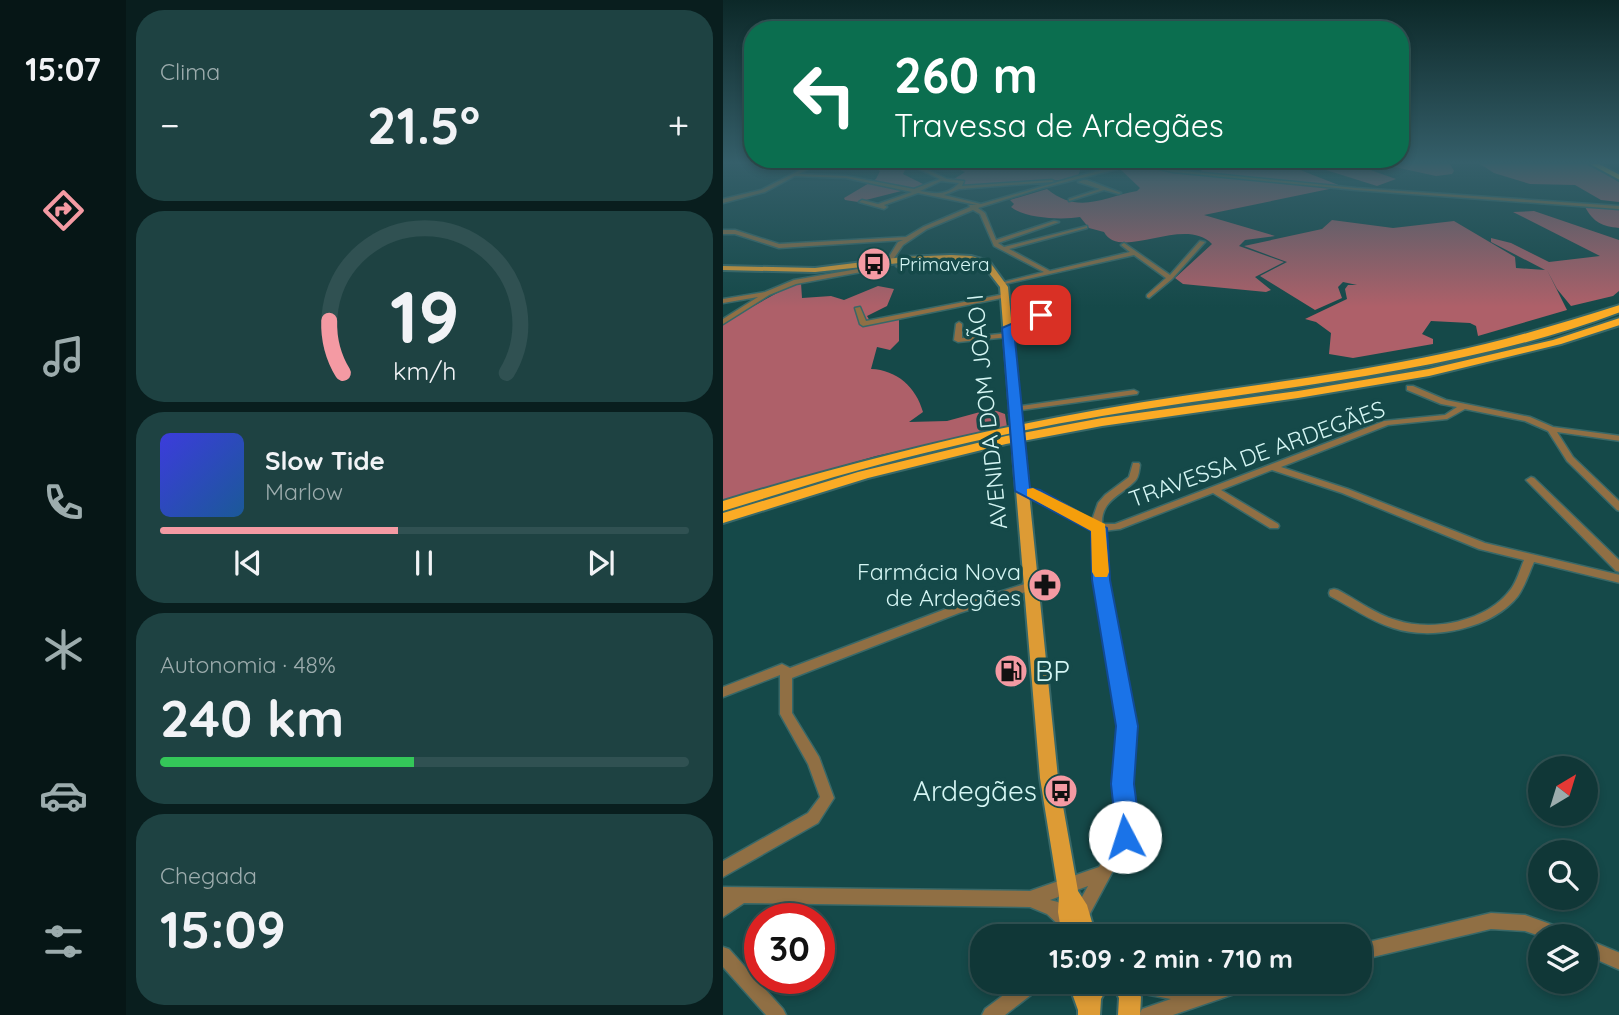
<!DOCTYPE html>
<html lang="pt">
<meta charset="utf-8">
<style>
:root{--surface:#103737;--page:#1e4242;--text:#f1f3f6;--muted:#9cacad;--line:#305152;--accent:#f49aa3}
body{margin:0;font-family:Quicksand,sans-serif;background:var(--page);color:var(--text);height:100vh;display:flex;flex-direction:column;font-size:26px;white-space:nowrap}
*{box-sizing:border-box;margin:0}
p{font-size:23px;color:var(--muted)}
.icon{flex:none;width:38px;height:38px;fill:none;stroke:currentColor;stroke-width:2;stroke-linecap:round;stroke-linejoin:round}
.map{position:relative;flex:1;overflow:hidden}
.sheet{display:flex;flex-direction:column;gap:10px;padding:10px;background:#091e1e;width:597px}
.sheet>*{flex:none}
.banner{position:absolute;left:21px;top:21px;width:665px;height:147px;border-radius:28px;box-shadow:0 4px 10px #0003,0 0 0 2px var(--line);background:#0b6e4f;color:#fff;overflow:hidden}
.needle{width:46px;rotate:38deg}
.fabs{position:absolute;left:805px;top:756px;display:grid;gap:14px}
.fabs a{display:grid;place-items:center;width:70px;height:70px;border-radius:50%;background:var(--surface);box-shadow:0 4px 10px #0003,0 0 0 2px var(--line);font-size:35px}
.speed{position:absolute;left:21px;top:903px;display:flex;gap:14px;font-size:35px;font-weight:700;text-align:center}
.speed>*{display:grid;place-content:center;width:91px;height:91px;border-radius:50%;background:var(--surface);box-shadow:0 4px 10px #0003,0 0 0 2px var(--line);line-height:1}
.speed .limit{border:10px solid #d22;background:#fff;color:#111}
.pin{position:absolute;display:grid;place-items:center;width:60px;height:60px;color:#fff;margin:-30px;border-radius:14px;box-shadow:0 4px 10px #0006}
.me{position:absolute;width:77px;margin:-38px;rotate:355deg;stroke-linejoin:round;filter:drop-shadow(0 0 5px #0008)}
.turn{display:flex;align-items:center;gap:24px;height:147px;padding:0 35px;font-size:32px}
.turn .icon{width:91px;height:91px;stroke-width:2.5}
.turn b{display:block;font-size:49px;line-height:60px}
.big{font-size:52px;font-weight:700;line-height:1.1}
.sheet .widget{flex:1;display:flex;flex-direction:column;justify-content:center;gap:10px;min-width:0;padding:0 24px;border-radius:28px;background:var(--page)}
.sheet .dial{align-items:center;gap:0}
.dial svg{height:182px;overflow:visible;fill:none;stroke:var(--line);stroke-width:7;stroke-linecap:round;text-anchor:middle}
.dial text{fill:var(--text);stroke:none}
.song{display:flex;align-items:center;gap:21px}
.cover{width:84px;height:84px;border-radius:10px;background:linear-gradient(135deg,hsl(240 70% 55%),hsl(210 70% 35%))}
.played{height:7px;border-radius:4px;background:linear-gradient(90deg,var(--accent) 45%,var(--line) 45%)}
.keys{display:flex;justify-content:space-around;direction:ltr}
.heat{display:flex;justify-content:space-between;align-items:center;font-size:38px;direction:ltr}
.charge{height:10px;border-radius:5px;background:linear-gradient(90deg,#34c759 48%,var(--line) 0)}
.trip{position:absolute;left:247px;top:924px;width:402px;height:70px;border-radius:28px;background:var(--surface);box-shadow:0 4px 10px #0003,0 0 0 2px var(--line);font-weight:700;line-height:70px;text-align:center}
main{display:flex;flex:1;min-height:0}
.tabs{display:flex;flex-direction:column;width:126px;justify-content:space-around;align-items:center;background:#061616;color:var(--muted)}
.tabs .icon{width:49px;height:49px}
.tabs .active{color:var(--accent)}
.tabs b{font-size:32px;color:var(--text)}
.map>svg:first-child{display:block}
.forest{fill:#ae6069}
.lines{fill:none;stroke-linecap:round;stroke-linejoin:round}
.minor-casing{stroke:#386868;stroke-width:3}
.major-casing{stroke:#386868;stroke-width:4}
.highway-casing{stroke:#386868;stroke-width:4}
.minor{fill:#906f44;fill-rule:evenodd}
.major{fill:#dd9b35;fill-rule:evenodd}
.highway{fill:#fbab25;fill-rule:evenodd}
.major-bridge-casing{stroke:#386868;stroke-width:15;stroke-linecap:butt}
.major-bridge{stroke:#dd9b35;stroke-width:11}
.route{fill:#1a73e8;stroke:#114b97;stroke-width:2}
.slow{fill:#f59e0b}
.labels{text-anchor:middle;stroke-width:7;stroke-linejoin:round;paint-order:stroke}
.far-poi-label{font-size:19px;fill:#d5f6f4;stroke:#154949;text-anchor:start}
.street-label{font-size:23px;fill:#d5f6f4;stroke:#154949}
.poi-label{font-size:23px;fill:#d5f6f4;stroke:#154949;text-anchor:end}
.near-poi-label{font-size:28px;fill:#d5f6f4;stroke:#154949;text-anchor:start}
</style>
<main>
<nav class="tabs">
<b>15:07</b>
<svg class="icon active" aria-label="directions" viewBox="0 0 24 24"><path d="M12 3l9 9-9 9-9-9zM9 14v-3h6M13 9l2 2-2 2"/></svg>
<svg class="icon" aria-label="music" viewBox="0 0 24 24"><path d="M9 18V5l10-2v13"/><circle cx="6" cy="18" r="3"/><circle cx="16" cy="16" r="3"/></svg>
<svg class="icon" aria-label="phone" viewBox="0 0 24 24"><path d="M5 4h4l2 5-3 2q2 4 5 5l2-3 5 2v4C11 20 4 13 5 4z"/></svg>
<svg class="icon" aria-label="climate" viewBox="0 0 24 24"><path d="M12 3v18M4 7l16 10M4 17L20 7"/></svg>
<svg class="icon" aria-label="car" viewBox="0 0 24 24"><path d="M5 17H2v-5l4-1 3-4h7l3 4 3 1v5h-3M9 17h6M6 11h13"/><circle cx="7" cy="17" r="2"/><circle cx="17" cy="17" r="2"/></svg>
<svg class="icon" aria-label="filters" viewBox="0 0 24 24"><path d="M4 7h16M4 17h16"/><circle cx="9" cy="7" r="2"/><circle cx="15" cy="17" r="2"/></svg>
</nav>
<section class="sheet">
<div class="widget"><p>Clima</p>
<div class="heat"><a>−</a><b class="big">21.5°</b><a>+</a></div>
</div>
<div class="widget dial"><svg viewBox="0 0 100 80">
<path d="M14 69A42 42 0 1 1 86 69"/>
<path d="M14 69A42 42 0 0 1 8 46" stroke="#f49aa3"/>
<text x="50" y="56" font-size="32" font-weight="700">19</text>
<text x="50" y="72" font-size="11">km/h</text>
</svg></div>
<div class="widget">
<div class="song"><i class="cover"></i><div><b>Slow Tide</b><p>Marlow</p></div></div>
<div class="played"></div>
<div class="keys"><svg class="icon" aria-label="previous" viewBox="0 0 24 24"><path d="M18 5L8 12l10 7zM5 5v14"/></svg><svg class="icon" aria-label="pause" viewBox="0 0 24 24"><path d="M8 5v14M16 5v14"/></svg><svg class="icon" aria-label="next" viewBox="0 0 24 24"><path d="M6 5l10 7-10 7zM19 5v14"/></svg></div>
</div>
<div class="widget"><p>Autonomia · 48%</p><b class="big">240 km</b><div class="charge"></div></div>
<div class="widget"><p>Chegada</p><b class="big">15:09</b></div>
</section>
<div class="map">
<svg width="897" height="1015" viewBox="0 0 897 1015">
<rect width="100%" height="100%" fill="#154949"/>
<g class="forest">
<path d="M154 164 184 166 180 174 202 185 135 202 122 200 121 198 153 179 157 171 150 166Z"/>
<path d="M224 164H359L355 176 340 180 242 187 240 183 231 179 242 172Z"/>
<path d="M496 164H562L618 186 477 173 481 167Z"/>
<path d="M584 164H630L673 179 654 186Z"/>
<path d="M658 164H727L731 171 729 174 713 176Z"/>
<path d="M757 164H866L896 182V202L878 200 852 185 807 184 771 173Z"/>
<path d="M417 165 468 174 611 188 481 215 552 236 522 240 516 246 561 262 532 277 548 290 543 292 460 284 452 278 489 244C461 215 397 262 381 232L366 228 357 217C341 220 302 219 288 207L291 204 287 200 324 189C356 215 380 197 414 191L417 188 397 169Z"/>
<path d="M862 207 896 209V228C879 226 871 223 862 207Z"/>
<path d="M811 211 896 240V291L890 296 848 306 834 289 824 270 844 310 755 336 753 326 747 323 708 321 699 334 710 339V344L630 358 606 354 608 333 593 322 582 319 624 299 622 289 625 285H634L620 282 615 287 619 298 592 310 537 276 564 262 521 246 599 229 609 220 670 228 731 221 792 257 793 268 822 270 768 242V238L788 243 826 262 877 256 790 212Z"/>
<path d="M72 283H78L79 298 108 296 121 300 155 286 171 289 164 306 144 316 147 321 176 317V341L167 350 154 347 148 369C174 370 193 387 200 412L186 422 224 421 268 409 282 414 284 427 153 456 0 500V323Z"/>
</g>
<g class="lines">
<defs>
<g id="minor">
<path d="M185 164H192L224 179 241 181 239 186 329 180 331 181 329 182 236 189 221 195 258 204 355 176 404 164H414L319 188 255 208 262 213 273 240 331 221 336 222 275 243 281 247 364 226V228L286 249 327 271 407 252 398 245 401 243 447 275 477 241 482 242 449 279 426 298 424 297V295L443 278 411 255 277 285V283L321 272 271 246 257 214 250 210 204 229 180 245 169 261 167 262 164 260 175 242 180 240 56 248 12 234H0V230H12L56 244 183 237 200 227 247 207 246 205H254L195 193 161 205 164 207 161 209 136 202 139 200 155 204 189 192 123 178 72 176 42 192 0 203V199L38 190 83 167 85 169 76 174 123 176 191 189 217 179ZM218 181 236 183C224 196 212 194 197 191Z"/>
<path d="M414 164H425L450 170 633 188 897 206V209L633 190 450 172Z"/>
<path d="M360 180H364L398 193 396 194 381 190 346 201V199L377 189 355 182Z"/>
<path d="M238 257 241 259V264L228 263 176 268 173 266 176 264Z"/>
<path d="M158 265 161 267 160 268 73 284 46 295 0 324V319L35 297 0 303V299L42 292 71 280Z"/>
<path d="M282 294 284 295V297L140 326 137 324 132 308 137 307 143 321Z"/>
<path d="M340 303 345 304 287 329 282 328Z"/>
<path d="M236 322 239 324V338L286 333 290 335 286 337 235 342 231 340 233 324Z"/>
<path d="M684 386H690L723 400 807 417 830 427 897 436V441L834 432 850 457 897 502V511L894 510 844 461 825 431 802 421 742 409 724 419 665 425 558 467 625 489 762 543 897 575V583L811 562C806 573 802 586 795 596 769 629 708 641 670 628 647 621 628 607 607 596L606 593 607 590 611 589 615 590C634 600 652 614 673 620 709 632 764 622 788 589 794 581 797 569 801 560L756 549 619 493 549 470 498 490 555 524 556 526 555 528H547L490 493 397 529 380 531 383 580 408 708 406 802 412 830 363 921 357 923 352 921 350 927 344 929 338 927 324 914 307 907 21 903 0 917V887L307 891 376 867 398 829 392 802 396 708 373 580 370 529 308 496 297 493 295 491 297 489C317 487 350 510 369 520L375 503 382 495 406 477 410 463H416L417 465C416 471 416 477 412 481 398 496 378 500 379 524H392L661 421 722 415 734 407 718 404 684 390ZM365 886 349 915 335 902 327 900Z"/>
<path d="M411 390 415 392 414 394 291 411 287 409 291 407Z"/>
<path d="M808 477 811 478 897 561V572L893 571 805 482 803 480Z"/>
<path d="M308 582 312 583 313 586 312 589 236 613 69 678V713L96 757 111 798 95 823 0 877V861L85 813 97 797 85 764 57 714V675L0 697V687L59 664 67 668 228 607Z"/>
<path d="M768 913 802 915 844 930 846 936H817L802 931 768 929 637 960V944Z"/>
<path d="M863 939 897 953V970L863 955Z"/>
<path d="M0 947 6 949 60 1009 63 1015H43L0 967Z"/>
<path d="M298 982H319L317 988 282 1015H259L262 1009Z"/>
<path d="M392 982H448L480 988 499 982H531L529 988 523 990 450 1015H416L419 1009 448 999 400 990 394 988Z"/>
</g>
<g id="major">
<path d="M228 255 248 256 266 261 285 287 297 413 296 415H288L287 413 277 287 260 265 247 261 205 260 92 272 0 270V266L92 268 180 257Z"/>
<path d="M296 451 302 454 335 778 355 891 364 905 373 936H339L335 912 336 896 317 778 290 454Z"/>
<path d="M345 982H387L378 999 377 1015H355V1010Z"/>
<path d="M388 982H410L418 997 417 1015H395L396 998Z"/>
</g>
<g id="highway">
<path d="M867 164H876L897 175V180Z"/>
<path d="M897 305V312C733 374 550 387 379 416 289 431 199 452 111 477 74 488 37 500 0 511V501C123 464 247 432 374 410 490 389 608 378 723 353 782 341 839 323 897 305Z"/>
<path d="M897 318V325L838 344 706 376 575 398 379 426 283 444 145 478 0 523V513L135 472 283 436 379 418 575 391 706 369 830 340Z"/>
</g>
</defs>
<use href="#minor" class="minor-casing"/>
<use href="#major" class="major-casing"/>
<use href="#highway" class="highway-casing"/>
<use href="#minor" class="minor"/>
<use href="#major" class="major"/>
<use href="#highway" class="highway"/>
<defs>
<path id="major-bridge" d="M292 413 296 454"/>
</defs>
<use href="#major-bridge" class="major-bridge-casing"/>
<use href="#major-bridge" class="major-bridge"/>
</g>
<linearGradient id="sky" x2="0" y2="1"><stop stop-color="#0c2828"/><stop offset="0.53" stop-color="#355f6a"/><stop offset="1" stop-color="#355f6a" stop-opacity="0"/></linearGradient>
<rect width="897" height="307" fill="url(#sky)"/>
<path class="route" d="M318 311 324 315 322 317 291 330 307 488 317 490 384 528 387 580 415 726 411 784 417 830 411 846 402 849 394 846 390 837 393 830 388 784 393 726 369 580 368 531 292 491 279 328Z"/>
<path class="slow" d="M310 488 382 524 386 572 384 577H372L369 572 368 531 304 496V489Z"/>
<defs>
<symbol id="bus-disc" viewBox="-11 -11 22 22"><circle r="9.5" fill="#f49aa3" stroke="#154949"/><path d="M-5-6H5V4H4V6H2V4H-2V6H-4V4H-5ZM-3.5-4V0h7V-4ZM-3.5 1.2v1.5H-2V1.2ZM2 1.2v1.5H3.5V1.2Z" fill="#111"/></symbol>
<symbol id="pharmacy-disc" viewBox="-11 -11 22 22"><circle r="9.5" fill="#f49aa3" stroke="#154949"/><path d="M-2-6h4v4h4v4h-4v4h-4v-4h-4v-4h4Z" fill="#111"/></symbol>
<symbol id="fuel-disc" viewBox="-11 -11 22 22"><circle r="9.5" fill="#f49aa3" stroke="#154949"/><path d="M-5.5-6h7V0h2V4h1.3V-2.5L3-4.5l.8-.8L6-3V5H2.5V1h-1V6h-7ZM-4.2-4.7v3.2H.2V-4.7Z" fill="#111"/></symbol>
</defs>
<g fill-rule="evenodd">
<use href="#bus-disc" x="132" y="245" width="38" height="38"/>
<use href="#pharmacy-disc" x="303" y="566" width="38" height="38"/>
<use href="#fuel-disc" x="269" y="652" width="38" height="38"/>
<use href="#bus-disc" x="319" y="772" width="38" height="38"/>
</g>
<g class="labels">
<g class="far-poi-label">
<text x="176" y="271">Primavera</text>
</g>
<g class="street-label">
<text transform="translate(264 412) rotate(-96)" y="8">AVENIDA DOM JOÃO I</text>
<text transform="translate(534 454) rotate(-20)" y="8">TRAVESSA DE ARDEGÃES</text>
</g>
<g class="poi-label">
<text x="298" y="580">Farmácia Nova<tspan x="298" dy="26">de Ardegães</tspan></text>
</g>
<g class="near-poi-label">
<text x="312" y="681">BP</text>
<text x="314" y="801" text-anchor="end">Ardegães</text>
</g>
</g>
</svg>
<div class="fabs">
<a><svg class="needle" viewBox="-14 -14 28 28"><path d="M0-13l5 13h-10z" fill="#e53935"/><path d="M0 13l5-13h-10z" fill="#9cacad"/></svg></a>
<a><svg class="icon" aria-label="search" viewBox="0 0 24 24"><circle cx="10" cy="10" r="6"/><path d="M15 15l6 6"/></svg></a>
<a><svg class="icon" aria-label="layers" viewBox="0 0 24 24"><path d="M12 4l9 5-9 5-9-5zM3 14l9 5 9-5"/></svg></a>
</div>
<div class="speed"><div class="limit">30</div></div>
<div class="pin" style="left:318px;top:315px;background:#d93025"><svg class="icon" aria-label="arrive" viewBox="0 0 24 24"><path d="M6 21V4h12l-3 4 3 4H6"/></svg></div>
<svg class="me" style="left:402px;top:837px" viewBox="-20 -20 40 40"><circle r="19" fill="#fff"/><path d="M0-13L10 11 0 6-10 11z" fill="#1a73e8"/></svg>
<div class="trip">15:09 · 2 min · 710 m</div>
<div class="banner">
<div class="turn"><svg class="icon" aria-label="left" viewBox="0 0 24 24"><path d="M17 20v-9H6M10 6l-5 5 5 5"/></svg><div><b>260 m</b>Travessa de Ardegães</div></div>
</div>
</div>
</main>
